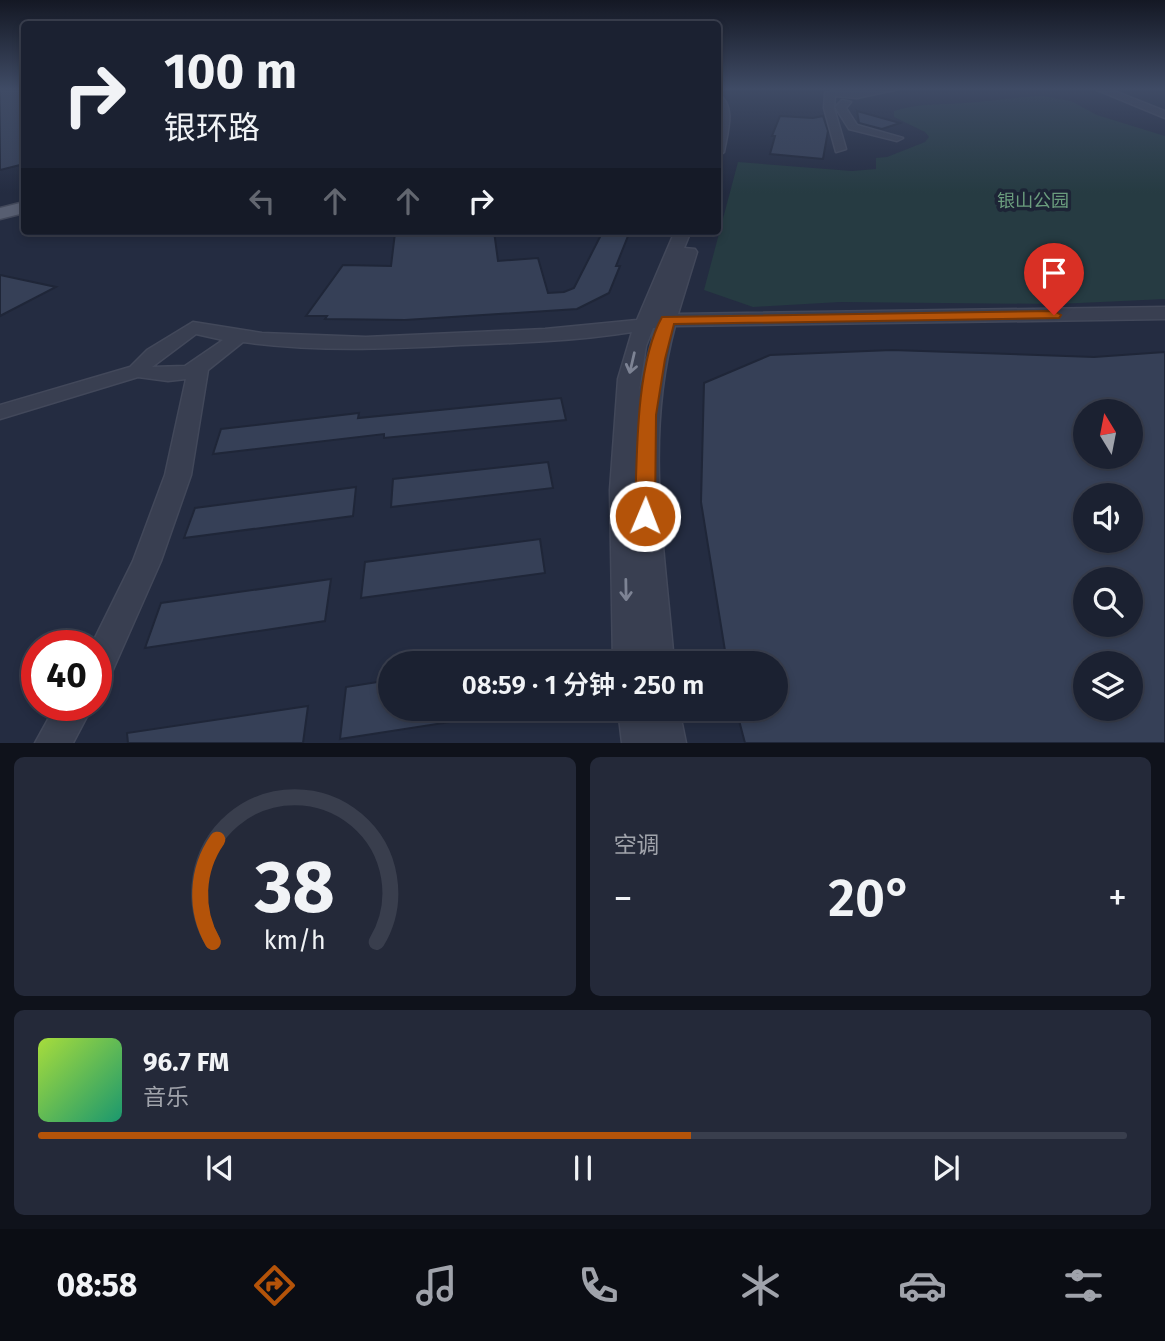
<!DOCTYPE html>
<html lang="zh">
<meta charset="utf-8">
<style>
:root{--surface:#1b2131;--page:#242939;--text:#f1f3f6;--muted:#a0a3ab;--line:#393e4d;--accent:#b45309}
body{margin:0;font-family:"Fira Sans","Noto Sans SC",sans-serif;background:var(--page);color:var(--text);height:100vh;display:flex;flex-direction:column;font-size:26px;white-space:nowrap}
*{box-sizing:border-box;margin:0}
p{font-size:23px;color:var(--muted)}
.icon{flex:none;width:38px;height:38px;fill:none;stroke:currentColor;stroke-width:2;stroke-linecap:round;stroke-linejoin:round}
.map{position:relative;height:743px;overflow:hidden}
.drawer{display:flex;flex-direction:column;gap:14px;padding:14px;background:#0f121b;flex:1}
.drawer>*{flex:none}
.guide{position:absolute;left:21px;top:21px;width:700px;height:214px;border-radius:7px;box-shadow:0 4px 10px #0003,0 0 0 2px var(--line);background:#1b2131;color:var(--text);overflow:hidden}
.needle{width:46px;rotate:350deg}
.fabs{position:absolute;left:1073px;top:399px;display:grid;gap:14px}
.fabs a{display:grid;place-items:center;width:70px;height:70px;border-radius:50%;background:var(--surface);box-shadow:0 4px 10px #0003,0 0 0 2px var(--line);font-size:35px}
.speed{position:absolute;left:21px;top:630px;display:flex;gap:14px;font-size:35px;font-weight:700;text-align:center}
.speed>*{display:grid;place-content:center;width:91px;height:91px;border-radius:50%;background:var(--surface);box-shadow:0 4px 10px #0003,0 0 0 2px var(--line);line-height:1}
.speed .limit{border:10px solid #d22;background:#fff;color:#111}
.pin{position:absolute;display:grid;place-items:center;width:60px;height:60px;color:#fff;margin:-72px -30px;border-radius:50% 50% 50% 0;rotate:-45deg;box-shadow:0 0 7px #0007}
.pin .icon{rotate:45deg}
.me{position:absolute;width:77px;margin:-38px;rotate:1deg;stroke-linejoin:round;filter:drop-shadow(0 0 5px #0008)}
.turn{display:flex;align-items:center;gap:24px;height:147px;padding:0 28px;font-size:32px}
.turn .icon{width:91px;height:91px;stroke-width:2.5}
.turn b{display:block;font-size:49px;line-height:60px}
.lanes{display:flex;align-items:center;height:66px;padding:0 28px;background:#0003;justify-content:center;gap:35px;direction:ltr}
.lanes .off{opacity:.35}
.big{font-size:52px;font-weight:600;line-height:1.1}
.drawer .widget{flex:1;display:flex;flex-direction:column;justify-content:center;gap:10px;min-width:0;padding:0 24px;border-radius:10px;background:var(--page)}
.drawer .dial{align-items:center;gap:0}
.dial svg{height:182px;overflow:visible;fill:none;stroke:var(--line);stroke-width:7;stroke-linecap:round;text-anchor:middle}
.dial text{fill:var(--text);stroke:none}
.song{display:flex;align-items:center;gap:21px}
.cover{width:84px;height:84px;border-radius:10px;background:linear-gradient(135deg,hsl(80 70% 55%),hsl(160 70% 35%))}
.played{height:7px;border-radius:4px;background:linear-gradient(90deg,var(--accent) 60%,var(--line) 60%)}
.keys{display:flex;justify-content:space-around;direction:ltr}
.heat{display:flex;justify-content:space-between;align-items:center;font-size:38px;direction:ltr}
.drawer .tiles{flex:1;display:grid;gap:14px;grid-template-columns:1fr 1fr}
.widget:last-child{grid-column:span 2}
.trip{position:absolute;left:378px;top:651px;width:410px;height:70px;border-radius:35px;background:var(--surface);box-shadow:0 4px 10px #0003,0 0 0 2px var(--line);font-weight:600;line-height:70px;text-align:center}
.menu{display:flex;height:112px;justify-content:space-around;align-items:center;background:#0b0d14;color:var(--muted)}
.menu .icon{width:49px;height:49px}
.menu .current{color:var(--accent)}
.menu b{font-size:32px;color:var(--text)}
.map>svg:first-child{display:block}
.green{fill:#263b42}
.building{fill:#364057;stroke:#1f2638;stroke-width:2;fill-rule:evenodd}
.lines{fill:none;stroke-linecap:round;stroke-linejoin:round}
.minor-casing{stroke:#42485a;stroke-width:3}
.major-casing{stroke:#42485a;stroke-width:3}
.minor{fill:#393f51;fill-rule:evenodd}
.major{fill:#575e71;fill-rule:evenodd}
.oneway{stroke:#7d8394}
.route{fill:#b45309;stroke:#753606;stroke-width:2}
.labels{text-anchor:middle;stroke-width:7;stroke-linejoin:round;paint-order:stroke}
.far-park-label{font-size:18px;fill:#6b9d7e;stroke:#1d2436}
</style>
<div class="map">
<svg width="1165" height="743" viewBox="0 0 1165 743">
<rect width="100%" height="100%" fill="#242c41"/>
<path class="green" d="M1042 96 1071 101 1097 115 1165 136V299L1058 304 840 302 753 307 704 290 738 162 852 171 876 169V158L887 157 925 142 929 137 925 132 894 117V111C917 103 941 105 965 103 991 101 1016 97 1042 96Z"/>
<g class="building">
<path d="M0 89H24V164L0 170Z"/>
<path d="M857 111 900 123 882 129 859 123Z"/>
<path d="M780 116 813 118 823 116 828 131 823 159 770 154 775 136H772Z"/>
<path d="M428 231H494L498 261 538 258 548 293 564 292 574 288 603 231H630L616 266H620L609 293 577 309 405 320 325 319 327 316H306L343 265 391 266 395 233Z"/>
<path d="M0 275 56 287 0 316Z"/>
<path d="M892 350 1094 357 1165 352V743H745L736 709H775V663H727L701 502 704 383 770 355ZM1085 411H1130V457H1085ZM1085 495H1130V541H1085ZM1085 579H1130V625H1085ZM1085 663H1130V709H1085Z"/>
<path d="M561 398 566 420 384 438V434L213 454 221 429 359 413 358 418Z"/>
<path d="M548 462 553 488 391 507 393 479Z"/>
<path d="M356 487 353 516 184 538 195 508Z"/>
<path d="M540 539 545 573 361 598 365 562Z"/>
<path d="M331 579 325 621 145 648 161 603Z"/>
<path d="M390 680V709H476V718L340 739 346 687Z"/>
<path d="M308 706 303 743H128L127 733Z"/>
</g>
<g class="lines">
<defs>
<g id="minor">
<path d="M875 89H899L857 98 835 96 834 108 846 149 836 152 824 108 825 93C835 88 862 91 875 89Z"/>
<path d="M1095 89H1109L1165 111V118Z"/>
<path d="M718 94C737 105 727 134 724 152L718 156Z"/>
<path d="M842 100 851 102 846 108 857 125 903 138 897 141 849 129 835 107Z"/>
<path d="M675 231H691L684 248 695 249 697 252 678 314 1165 307V319L675 326C644 438 665 550 674 663H613L610 490 618 379 632 332C576 341 518 343 461 345 388 349 315 352 243 342L208 370 191 475 161 561 108 681 96 685V646H91L133 561 165 475 186 379 168 381 138 377 0 419V405L130 367 147 350 193 322 262 333 366 337 545 329 637 320ZM653 328H655L639 391 646 346ZM196 334 223 340 185 366 152 367Z"/>
<path d="M56 705H93L73 743H35Z"/>
<path d="M618 709H679L686 743H622Z"/>
</g>
<path id="major" d="M24 202V213L0 219V208Z"/>
</defs>
<use href="#minor" class="minor-casing"/>
<use href="#major" class="major-casing"/>
<use href="#minor" class="minor"/>
<use href="#major" class="major"/>
</g>
<defs><path id="oneway-shaft" d="M-6 0H5M1.5-3L5.5 0L1.5 3" fill="none" stroke-width="1.6" stroke-linecap="round" stroke-linejoin="round" transform="scale(1.75)"/></defs>
<g class="oneway">
<use href="#oneway-shaft" transform="translate(632 363) rotate(103)"/>
<use href="#oneway-shaft" transform="translate(626 590) rotate(89)"/>
</g>
<linearGradient id="sky" x2="0" y2="1"><stop stop-color="#141824"/><stop offset="0.46" stop-color="#3f4b65"/><stop offset="1" stop-color="#3f4b65" stop-opacity="0"/></linearGradient>
<rect width="1165" height="193" fill="url(#sky)"/>
<path class="route" d="M1054 311 1061 315 1059 318 674 324 665 359 656 415 655 516 652 521 645 524 638 521 635 516C637 460 635 366 662 317Z"/>
<g class="labels">
<g class="far-park-label">
<text x="1033" y="207">银山公园</text>
</g>
</g>
</svg>
<div class="fabs">
<a><svg class="needle" viewBox="-14 -14 28 28"><path d="M0-13l5 13h-10z" fill="#e53935"/><path d="M0 13l5-13h-10z" fill="#a0a3ab"/></svg></a>
<a><svg class="icon" aria-label="sound" viewBox="0 0 24 24"><path d="M4 9h4l5-4v14l-5-4H4zM17 9q2 3 0 6"/></svg></a>
<a><svg class="icon" aria-label="search" viewBox="0 0 24 24"><circle cx="10" cy="10" r="6"/><path d="M15 15l6 6"/></svg></a>
<a><svg class="icon" aria-label="layers" viewBox="0 0 24 24"><path d="M12 4l9 5-9 5-9-5zM3 14l9 5 9-5"/></svg></a>
</div>
<div class="speed"><div class="limit">40</div></div>
<div class="pin" style="left:1054px;top:315px;background:#d93025"><svg class="icon" aria-label="arrive" viewBox="0 0 24 24"><path d="M6 21V4h12l-3 4 3 4H6"/></svg></div>
<svg class="me" style="left:645px;top:516px" viewBox="-20 -20 40 40"><circle r="17" fill="#b45309" stroke="#fff" stroke-width="3"/><path d="M0-11L8 9 0 5-8 9z" fill="#fff"/></svg>
<div class="trip">08:59 · 1 分钟 · 250 m</div>
<div class="guide">
<div class="turn"><svg class="icon" aria-label="right" viewBox="0 0 24 24"><path d="M7 20v-9h11M14 6l5 5-5 5"/></svg><div><b>100 m</b>银环路</div></div>
<div class="lanes"><svg class="icon off" aria-label="left" viewBox="0 0 24 24"><path d="M17 20v-9H6M10 6l-5 5 5 5"/></svg><svg class="icon off" aria-label="ahead" viewBox="0 0 24 24"><path d="M12 20V5M6 11l6-6 6 6"/></svg><svg class="icon off" aria-label="ahead" viewBox="0 0 24 24"><path d="M12 20V5M6 11l6-6 6 6"/></svg><svg class="icon" aria-label="right" viewBox="0 0 24 24"><path d="M7 20v-9h11M14 6l5 5-5 5"/></svg></div>
</div>
</div>
<section class="drawer">
<div class="tiles">
<div class="widget dial"><svg viewBox="0 0 100 80">
<path d="M14 69A42 42 0 1 1 86 69"/>
<path d="M14 69A42 42 0 0 1 16 24" stroke="#b45309"/>
<text x="50" y="56" font-size="32" font-weight="700">38</text>
<text x="50" y="72" font-size="11">km/h</text>
</svg></div>
<div class="widget"><p>空调</p>
<div class="heat"><a>−</a><b class="big">20°</b><a>+</a></div>
</div>
<div class="widget">
<div class="song"><i class="cover"></i><div><b>96.7 FM</b><p>音乐</p></div></div>
<div class="played"></div>
<div class="keys"><svg class="icon" aria-label="previous" viewBox="0 0 24 24"><path d="M18 5L8 12l10 7zM5 5v14"/></svg><svg class="icon" aria-label="pause" viewBox="0 0 24 24"><path d="M8 5v14M16 5v14"/></svg><svg class="icon" aria-label="next" viewBox="0 0 24 24"><path d="M6 5l10 7-10 7zM19 5v14"/></svg></div>
</div>
</div>
</section>
<nav class="menu">
<b>08:58</b>
<svg class="icon current" aria-label="directions" viewBox="0 0 24 24"><path d="M12 3l9 9-9 9-9-9zM9 14v-3h6M13 9l2 2-2 2"/></svg>
<svg class="icon" aria-label="music" viewBox="0 0 24 24"><path d="M9 18V5l10-2v13"/><circle cx="6" cy="18" r="3"/><circle cx="16" cy="16" r="3"/></svg>
<svg class="icon" aria-label="phone" viewBox="0 0 24 24"><path d="M5 4h4l2 5-3 2q2 4 5 5l2-3 5 2v4C11 20 4 13 5 4z"/></svg>
<svg class="icon" aria-label="climate" viewBox="0 0 24 24"><path d="M12 3v18M4 7l16 10M4 17L20 7"/></svg>
<svg class="icon" aria-label="car" viewBox="0 0 24 24"><path d="M5 17H2v-5l4-1 3-4h7l3 4 3 1v5h-3M9 17h6M6 11h13"/><circle cx="7" cy="17" r="2"/><circle cx="17" cy="17" r="2"/></svg>
<svg class="icon" aria-label="filters" viewBox="0 0 24 24"><path d="M4 7h16M4 17h16"/><circle cx="9" cy="7" r="2"/><circle cx="15" cy="17" r="2"/></svg>
</nav>
